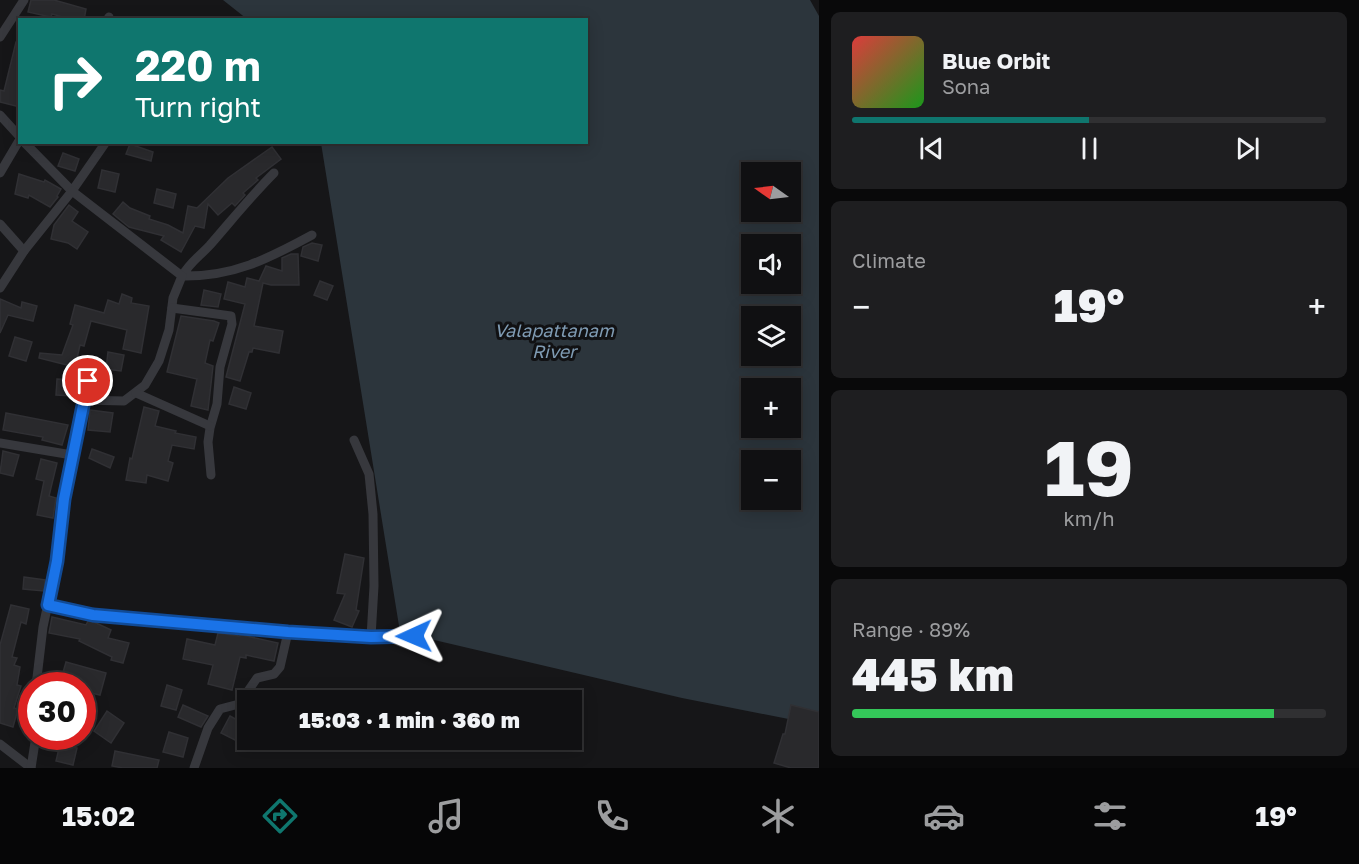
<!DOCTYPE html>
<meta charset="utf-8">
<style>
:root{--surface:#101012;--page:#1e1e20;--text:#f1f3f6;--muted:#9c9d9f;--line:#303032;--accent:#0f766e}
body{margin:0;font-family:"Golos Text",sans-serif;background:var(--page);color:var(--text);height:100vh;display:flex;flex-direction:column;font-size:22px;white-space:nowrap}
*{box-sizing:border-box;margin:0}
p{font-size:20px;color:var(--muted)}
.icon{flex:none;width:33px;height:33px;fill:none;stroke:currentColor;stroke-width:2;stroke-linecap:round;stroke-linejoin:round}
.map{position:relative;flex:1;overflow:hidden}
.details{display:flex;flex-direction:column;gap:12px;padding:12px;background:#09090a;width:540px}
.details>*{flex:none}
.top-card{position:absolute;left:18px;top:18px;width:570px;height:126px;border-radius:0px;box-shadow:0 3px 15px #0003,0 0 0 2px var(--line);background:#0f766e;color:#fff;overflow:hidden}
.needle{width:39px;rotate:284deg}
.fabs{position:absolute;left:741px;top:162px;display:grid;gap:12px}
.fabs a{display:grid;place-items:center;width:60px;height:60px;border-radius:0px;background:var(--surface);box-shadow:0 3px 15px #0003,0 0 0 2px var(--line);font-size:30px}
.speed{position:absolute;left:18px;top:672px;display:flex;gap:12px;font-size:30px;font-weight:700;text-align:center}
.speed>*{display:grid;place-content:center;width:78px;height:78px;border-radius:50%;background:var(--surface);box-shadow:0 3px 15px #0003,0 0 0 2px var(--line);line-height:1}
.speed .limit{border:9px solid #d22;background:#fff;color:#111}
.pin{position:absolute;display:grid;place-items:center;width:51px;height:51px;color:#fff;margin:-26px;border:3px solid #fff;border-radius:50%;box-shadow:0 2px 6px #0007}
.me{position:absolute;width:66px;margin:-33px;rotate:269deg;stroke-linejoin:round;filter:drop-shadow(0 0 4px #0008)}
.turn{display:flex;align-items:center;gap:21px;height:126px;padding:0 18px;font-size:27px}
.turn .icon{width:78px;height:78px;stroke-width:2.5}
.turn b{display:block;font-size:42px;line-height:51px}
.big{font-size:45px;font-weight:800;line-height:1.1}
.details .tile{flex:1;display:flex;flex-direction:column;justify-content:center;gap:9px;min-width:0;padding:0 21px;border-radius:9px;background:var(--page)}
.details .dial{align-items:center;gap:0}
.dial b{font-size:78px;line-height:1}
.song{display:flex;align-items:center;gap:18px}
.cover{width:72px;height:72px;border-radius:9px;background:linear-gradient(135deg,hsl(0 70% 55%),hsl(120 70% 35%))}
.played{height:6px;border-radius:3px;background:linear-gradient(90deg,var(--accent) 50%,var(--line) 50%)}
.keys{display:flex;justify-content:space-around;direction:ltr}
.heat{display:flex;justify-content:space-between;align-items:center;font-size:33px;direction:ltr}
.charge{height:9px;border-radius:4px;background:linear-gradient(90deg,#34c759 89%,var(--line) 0)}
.trip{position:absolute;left:237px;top:690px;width:345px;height:60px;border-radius:0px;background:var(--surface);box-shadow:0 3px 15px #0003,0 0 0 2px var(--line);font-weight:800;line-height:60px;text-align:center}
.dock{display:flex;height:96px;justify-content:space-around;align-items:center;background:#060607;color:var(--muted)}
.dock .icon{width:42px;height:42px}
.dock .active{color:var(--accent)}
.dock b{font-size:27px;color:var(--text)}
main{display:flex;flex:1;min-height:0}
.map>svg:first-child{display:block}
.water{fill:#2c353c;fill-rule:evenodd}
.building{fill:#29292c;stroke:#303034;stroke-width:1.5}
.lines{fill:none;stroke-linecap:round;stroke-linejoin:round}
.street{stroke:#37383d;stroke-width:9}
.route-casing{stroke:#114b97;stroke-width:15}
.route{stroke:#1a73e8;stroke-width:10}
.labels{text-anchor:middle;stroke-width:6;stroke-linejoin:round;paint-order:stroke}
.water-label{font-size:18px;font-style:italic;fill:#7f9bb3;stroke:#111113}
</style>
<main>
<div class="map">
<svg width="819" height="768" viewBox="0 0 819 768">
<rect width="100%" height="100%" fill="#161618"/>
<path class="water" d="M223 0H810L819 16V725L682 698 400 632 321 143 586 142V20L247 19ZM752 172H790V212H752ZM752 244H790V284H752ZM752 316H790V356H752ZM752 388H790V428H752ZM752 460H790V500H752Z"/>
<g class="building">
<path d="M31 0H54L86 9 84 20H73L52 14 51 17 28 12Z"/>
<path d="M16 42H20V107L0 102V90L4 91Z"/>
<path d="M130 144 153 152 151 161 126 154Z"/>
<path d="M272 147 281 159 256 178 258 180 243 193 245 195 235 206 232 203 218 215 208 204 204 228 195 226 181 252 161 240 164 236 129 227 113 214 123 202 130 208 150 216 149 219 168 225 183 233 188 206 197 208 228 178Z"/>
<path d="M63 153 79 159 75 171 58 166Z"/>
<path d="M102 170 119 174 115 192 98 188Z"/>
<path d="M19 174 44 182 45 180 61 189 57 196 58 197 50 207 29 195 28 198 15 194Z"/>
<path d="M157 189 176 194 173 208 154 203Z"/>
<path d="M69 205 78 212 72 221 88 232 77 249 68 243 51 239 54 225Z"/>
<path d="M312 243 322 245 318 261 301 256 303 247Z"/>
<path d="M291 254H298L299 285H271L263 283 254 326 283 331 279 353 253 348 252 352H249L240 381 226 377 245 304 224 299 228 282 245 287 247 278 259 281 266 266 282 271V258Z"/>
<path d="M320 281 333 286 327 300 314 295Z"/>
<path d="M204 290 221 294 218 307 201 305Z"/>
<path d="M122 294 132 298 131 303 149 306 141 353 123 349 127 330 91 321 84 346 80 345 75 367 39 358 40 353 62 355 73 325 70 324 75 305 104 313 108 300 119 304Z"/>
<path d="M0 299 21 308 22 302 37 306 33 321 8 315 0 333Z"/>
<path d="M181 316 214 321 219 323 213 341 210 340 205 363 213 366 208 410 191 406 197 379 167 372Z"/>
<path d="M15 337 32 342 26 361 9 356Z"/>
<path d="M108 352 124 355 121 371 106 369Z"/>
<path d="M57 379 74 380 73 396 56 395Z"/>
<path d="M234 387 251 393 246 409 229 404Z"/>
<path d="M144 407 159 411 155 426 176 431 175 433 196 437 194 449 172 445 168 461 173 463 168 481 147 475 146 483 126 480 130 458 132 459Z"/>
<path d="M90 410 113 413 110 432 88 430Z"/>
<path d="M6 413 68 425 62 445 42 440 43 437 3 430Z"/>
<path d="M92 449 114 457 110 468 89 458Z"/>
<path d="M3 451 19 455 13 476 0 473Z"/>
<path d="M41 459 57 463 49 496 56 498 53 518 37 515 44 481 36 479Z"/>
<path d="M345 554 364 558 356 610 359 611 352 627 334 620 345 594 337 593Z"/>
<path d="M24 577 45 580 44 591 23 589Z"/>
<path d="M11 605 29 609 26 624 21 622 12 657 17 658 14 665 20 667 17 685 21 686 14 708 18 709 13 727 0 723V645Z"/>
<path d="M52 617 86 625 88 621 94 622 111 630 108 638 129 643 123 663 111 660 112 657 79 641 80 639 49 633Z"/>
<path d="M218 633 239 636 242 635 278 643 274 661 246 655V658L240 657 232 690 208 684 213 665 183 659 187 639 215 645Z"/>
<path d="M66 662 106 673 100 695 82 691V680L62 676Z"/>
<path d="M167 685 182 690 176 710 161 706Z"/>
<path d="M183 705 208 716 201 727 178 717Z"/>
<path d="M791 705 819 712V768H791L774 763 783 734H785Z"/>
<path d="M107 711 124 723 111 743 94 731Z"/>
<path d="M230 716 248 726V735L243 744 221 733Z"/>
<path d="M169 732 188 738 183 757 163 752Z"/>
<path d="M60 744 77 748 73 765 56 761Z"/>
<path d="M115 751 159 760 157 768H123L112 766Z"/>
</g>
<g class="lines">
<g class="street">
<path d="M107 20 109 17"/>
<path d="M0 37 24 0"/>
<path d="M0 115 20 137"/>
<path d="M24 142 72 191 106 142"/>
<path d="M0 173 20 139"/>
<path d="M274 173C251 196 231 221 210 245 199 257 191 261 182 276 233 277 268 259 312 235"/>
<path d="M0 224 24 251"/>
<path d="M0 288 24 251 72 191 182 276 173 298 169 330 159 361 145 385 124 401 83 400"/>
<path d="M172 308 231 316 232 324 220 367 217 404 210 428 208 442 211 475"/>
<path d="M136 393 210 426"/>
<path d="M0 443 72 455"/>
<path d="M48 605 93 615 288 632"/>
<path d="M371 637 414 636"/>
<path d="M36 686 43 627 57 561 64 499 92 361"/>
<path d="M0 744 31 768"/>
<path d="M31 768 36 736"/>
<path d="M194 768 208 728 220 709 239 704 257 678 274 674 280 667 288 632 371 637 374 586 373 514 369 474 354 440"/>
</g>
</g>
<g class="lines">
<defs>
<path id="route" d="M88 381 64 499 57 561 48 605 93 615 288 632 371 637 414 636"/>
</defs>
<use href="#route" class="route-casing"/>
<use href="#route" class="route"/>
</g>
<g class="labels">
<g class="water-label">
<text x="554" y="337">Valapattanam<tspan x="554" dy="21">River</tspan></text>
</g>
</g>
</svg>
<div class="fabs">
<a><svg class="needle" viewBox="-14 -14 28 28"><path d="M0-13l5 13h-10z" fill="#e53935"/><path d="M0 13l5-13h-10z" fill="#9c9d9f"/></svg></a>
<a><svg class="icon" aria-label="sound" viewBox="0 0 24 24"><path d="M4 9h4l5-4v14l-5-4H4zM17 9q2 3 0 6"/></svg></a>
<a><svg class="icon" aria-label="layers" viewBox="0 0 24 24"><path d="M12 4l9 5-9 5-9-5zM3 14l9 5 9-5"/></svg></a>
<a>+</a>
<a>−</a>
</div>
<div class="speed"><div class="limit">30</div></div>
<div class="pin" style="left:88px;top:381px;background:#d93025"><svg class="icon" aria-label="arrive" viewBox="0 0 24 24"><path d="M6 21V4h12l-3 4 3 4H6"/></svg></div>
<svg class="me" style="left:414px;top:636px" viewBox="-20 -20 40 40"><path d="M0-17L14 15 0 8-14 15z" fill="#1a73e8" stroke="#fff" stroke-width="4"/></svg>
<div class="trip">15:03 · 1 min · 360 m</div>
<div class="top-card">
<div class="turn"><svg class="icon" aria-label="right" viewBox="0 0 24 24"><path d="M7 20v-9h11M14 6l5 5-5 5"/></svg><div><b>220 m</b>Turn right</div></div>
</div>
</div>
<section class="details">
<div class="tile">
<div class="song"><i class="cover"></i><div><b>Blue Orbit</b><p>Sona</p></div></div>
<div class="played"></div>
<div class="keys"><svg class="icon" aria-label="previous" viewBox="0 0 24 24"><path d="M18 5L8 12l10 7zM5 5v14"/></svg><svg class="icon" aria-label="pause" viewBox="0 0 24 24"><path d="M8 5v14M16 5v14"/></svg><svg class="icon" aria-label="next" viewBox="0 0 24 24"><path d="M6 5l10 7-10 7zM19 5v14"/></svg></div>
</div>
<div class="tile"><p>Climate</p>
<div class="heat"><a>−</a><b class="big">19°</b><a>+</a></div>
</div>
<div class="tile dial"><b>19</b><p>km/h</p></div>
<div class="tile"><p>Range · 89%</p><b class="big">445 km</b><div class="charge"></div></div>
</section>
</main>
<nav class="dock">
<b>15:02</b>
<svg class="icon active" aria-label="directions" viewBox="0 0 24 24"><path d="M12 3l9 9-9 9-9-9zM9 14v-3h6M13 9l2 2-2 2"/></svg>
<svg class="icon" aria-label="music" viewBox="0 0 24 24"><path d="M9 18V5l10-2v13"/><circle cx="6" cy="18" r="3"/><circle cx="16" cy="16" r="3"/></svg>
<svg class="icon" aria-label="phone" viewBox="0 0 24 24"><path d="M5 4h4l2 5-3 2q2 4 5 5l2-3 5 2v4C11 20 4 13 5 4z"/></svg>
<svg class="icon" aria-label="climate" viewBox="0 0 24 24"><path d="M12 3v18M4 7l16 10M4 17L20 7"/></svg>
<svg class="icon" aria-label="car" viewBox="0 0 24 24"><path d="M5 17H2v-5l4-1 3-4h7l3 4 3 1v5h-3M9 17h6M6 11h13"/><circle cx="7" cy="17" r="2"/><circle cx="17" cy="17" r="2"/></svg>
<svg class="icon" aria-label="filters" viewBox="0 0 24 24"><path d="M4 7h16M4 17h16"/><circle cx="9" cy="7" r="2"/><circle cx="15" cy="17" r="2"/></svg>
<b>19°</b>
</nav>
